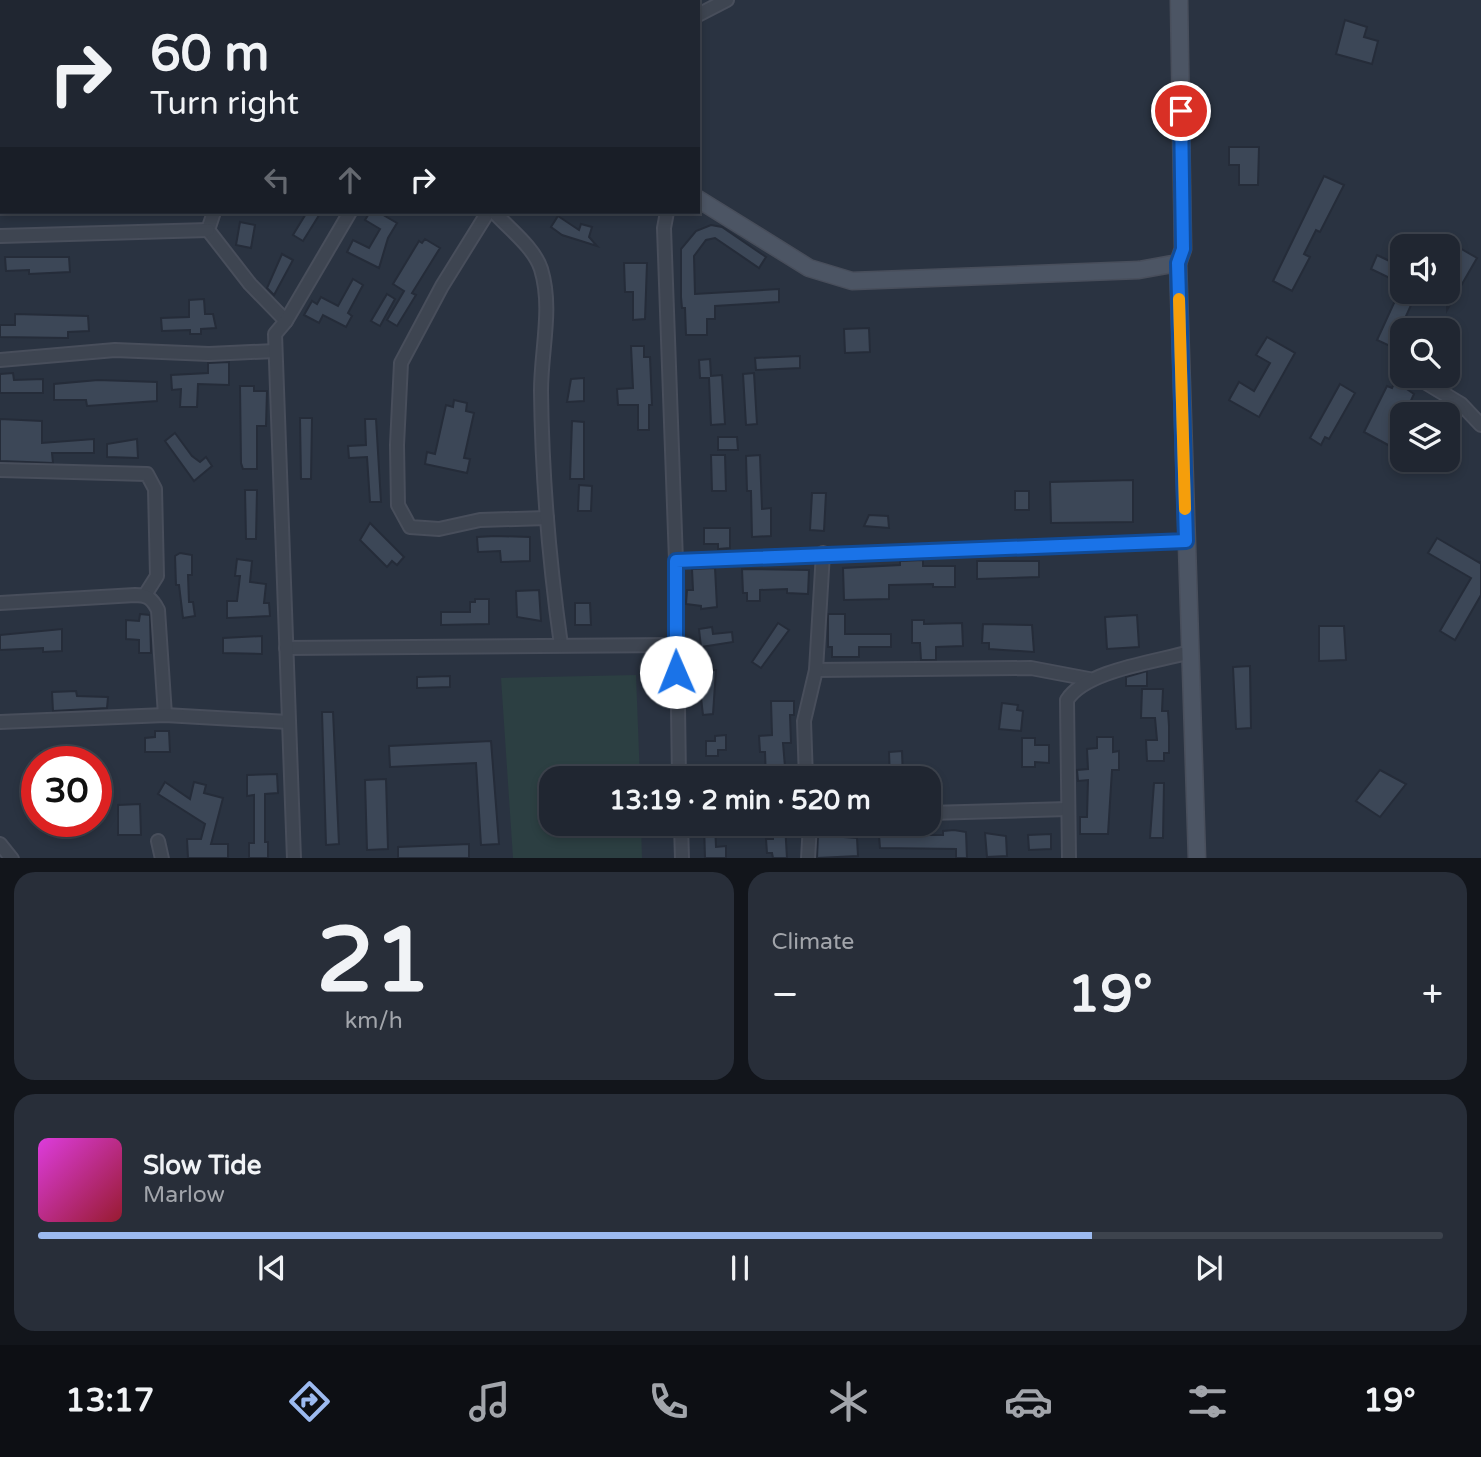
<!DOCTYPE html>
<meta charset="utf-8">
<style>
:root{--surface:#202631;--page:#282e39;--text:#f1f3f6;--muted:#a2a5ab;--line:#3d434d;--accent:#9cbaf0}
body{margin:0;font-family:"Varela Round",sans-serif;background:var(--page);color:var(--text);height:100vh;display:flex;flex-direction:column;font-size:26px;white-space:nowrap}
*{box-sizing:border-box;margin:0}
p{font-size:23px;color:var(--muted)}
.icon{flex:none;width:38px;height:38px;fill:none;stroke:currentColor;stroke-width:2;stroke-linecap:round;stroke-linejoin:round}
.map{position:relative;height:858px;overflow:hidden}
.panel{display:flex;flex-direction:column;gap:14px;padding:14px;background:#12151b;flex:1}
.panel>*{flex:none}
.top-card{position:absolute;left:0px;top:0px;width:700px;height:214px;box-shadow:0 4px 10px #0003,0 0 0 2px var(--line);background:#202631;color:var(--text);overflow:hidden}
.tools{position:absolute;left:1390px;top:234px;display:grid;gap:14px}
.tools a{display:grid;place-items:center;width:70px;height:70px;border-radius:14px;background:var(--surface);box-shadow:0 4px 10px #0003,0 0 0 2px var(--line);font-size:35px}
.speed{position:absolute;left:21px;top:746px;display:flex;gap:14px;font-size:35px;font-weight:700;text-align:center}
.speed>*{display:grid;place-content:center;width:91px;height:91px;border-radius:50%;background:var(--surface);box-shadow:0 4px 10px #0003,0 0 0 2px var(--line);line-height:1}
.speed .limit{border:10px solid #d22;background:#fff;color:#111}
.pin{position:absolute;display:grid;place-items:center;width:60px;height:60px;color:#fff;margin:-30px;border:4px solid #fff;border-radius:50%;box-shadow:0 2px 7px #0007}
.me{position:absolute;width:77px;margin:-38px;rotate:359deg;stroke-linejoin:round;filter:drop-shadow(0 0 5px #0008)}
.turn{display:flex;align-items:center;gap:24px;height:147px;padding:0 35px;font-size:32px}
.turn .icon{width:91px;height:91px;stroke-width:2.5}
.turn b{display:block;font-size:49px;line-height:60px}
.lanes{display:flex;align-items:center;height:66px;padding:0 35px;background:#0003;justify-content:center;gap:35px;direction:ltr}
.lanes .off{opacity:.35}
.big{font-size:52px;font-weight:700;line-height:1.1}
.panel .card{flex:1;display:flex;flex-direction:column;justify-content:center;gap:10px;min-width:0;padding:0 24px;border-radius:21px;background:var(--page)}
.panel .dial{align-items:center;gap:0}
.dial b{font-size:91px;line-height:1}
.song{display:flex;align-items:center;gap:21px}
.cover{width:84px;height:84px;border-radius:10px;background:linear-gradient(135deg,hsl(300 70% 55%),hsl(350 70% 35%))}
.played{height:7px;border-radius:4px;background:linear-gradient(90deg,var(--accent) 75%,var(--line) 75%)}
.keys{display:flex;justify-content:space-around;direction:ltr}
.heat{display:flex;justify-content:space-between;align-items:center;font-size:38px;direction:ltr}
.panel .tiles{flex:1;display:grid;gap:14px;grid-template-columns:1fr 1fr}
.card:last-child{grid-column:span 2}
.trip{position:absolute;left:539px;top:766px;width:402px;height:70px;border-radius:21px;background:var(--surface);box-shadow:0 4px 10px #0003,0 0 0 2px var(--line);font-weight:700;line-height:70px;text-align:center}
.dock{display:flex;height:112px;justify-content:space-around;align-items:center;background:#0d0f14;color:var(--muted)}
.dock .icon{width:49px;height:49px}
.dock .selected{color:var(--accent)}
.dock b{font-size:32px;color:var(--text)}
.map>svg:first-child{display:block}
.green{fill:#2c3f42}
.building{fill:#3c4757;stroke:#252c39;stroke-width:2}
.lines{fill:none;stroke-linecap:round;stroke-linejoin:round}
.street-casing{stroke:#484e5b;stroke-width:16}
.secondary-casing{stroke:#484e5b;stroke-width:19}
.street{stroke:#3e4551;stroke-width:12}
.secondary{stroke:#4c5564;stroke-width:16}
.route-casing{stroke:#114b97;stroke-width:18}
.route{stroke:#1a73e8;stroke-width:12}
.slow{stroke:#f59e0b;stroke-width:12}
</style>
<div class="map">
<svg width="1481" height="859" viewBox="0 0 1481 859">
<rect width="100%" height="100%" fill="#2a3341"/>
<path class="green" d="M636 675 640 779H551V824H641L642 858H513L501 678Z"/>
<g class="building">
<path d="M1345 20 1367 27 1364 37 1378 41 1372 64 1336 54Z"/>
<path d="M1229 147H1259L1258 185H1239V165H1229Z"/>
<path d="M1324 176 1344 185 1320 232 1316 230 1304 254 1310 257 1292 291 1273 281Z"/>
<path d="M307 212H321L303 241 293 235Z"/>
<path d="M370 212H378L397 223 388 238 379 268 347 252 353 240 369 248 380 229 365 220Z"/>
<path d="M558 216 579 230 581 224 592 227 589 237 597 246 562 235 551 227Z"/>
<path d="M240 222 255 225 251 248 236 245Z"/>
<path d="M711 225 722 227 766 257 759 268 715 238 706 240 694 256 695 294 779 289V302L715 306V319H707V335H686L685 308H682L681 297V249L696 231Z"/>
<path d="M425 239 440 248 412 293 416 295 397 326 387 320 404 291 393 284 419 241 422 243Z"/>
<path d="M1458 247 1477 258 1447 310V267Z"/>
<path d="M282 254 293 260 274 295 267 288Z"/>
<path d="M1377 255 1402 267V284L1371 269Z"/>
<path d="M5 257H69L70 272 29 274V270L6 271Z"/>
<path d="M624 263H647L645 319 633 320V292H625Z"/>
<path d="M353 279 363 285 348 313 352 316 346 327 323 315 319 323 304 315 312 301 317 304 321 297 338 306Z"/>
<path d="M1399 292H1417L1392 347 1377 340Z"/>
<path d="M387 294 395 299 380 326 371 321Z"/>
<path d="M204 299 205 314H213L216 328 201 329V334H190V330L162 331 161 318 189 317V300Z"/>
<path d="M15 314 88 316 89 331 68 332V338L0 337V325H15Z"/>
<path d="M869 328 870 352 845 353 844 329Z"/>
<path d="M1267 337 1295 353 1259 417 1229 400 1239 382 1254 391 1270 363 1256 355Z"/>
<path d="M631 346H644V357H650L652 405H649V430H638V405H618L617 389 633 388Z"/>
<path d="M800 356V368L756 370 755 358Z"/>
<path d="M710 359 711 376 722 375 725 424 711 425 709 378H700L699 360Z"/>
<path d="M229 362V385L198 384 197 407H180L181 389 172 390 171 375 208 373V363Z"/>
<path d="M13 373 14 380 43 379V393H0V374Z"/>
<path d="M754 373 757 424 746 425 743 374Z"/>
<path d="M584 378V401L567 402 571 379Z"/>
<path d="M98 380 157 382V401L87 406 86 400H54V384Z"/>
<path d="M1395 381 1414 394 1390 446 1364 432 1387 386 1392 388Z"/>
<path d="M1340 384 1355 393 1329 439 1325 437 1321 445 1310 438Z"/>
<path d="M240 386H254V391H267L266 426H257V469H243L241 463Z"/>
<path d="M454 400 467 403 466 411 474 413 464 458 470 459 467 473 425 464 427 452 435 454 446 405 453 407Z"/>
<path d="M300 418H312L311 479H301Z"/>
<path d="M0 419 42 421V443L94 439V453H52L53 463 0 461Z"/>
<path d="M365 419H376L381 502H370L367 457 349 458 348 446 366 445Z"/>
<path d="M572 421 584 422V479H570Z"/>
<path d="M175 433 192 456 200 462 206 457 212 466 194 481 165 441Z"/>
<path d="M718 437H737L738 450H718Z"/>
<path d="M137 439 138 458 107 457V444Z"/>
<path d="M711 455H725L726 491H712Z"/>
<path d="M760 455 762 509 771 508V536L752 537 751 491H747L746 456Z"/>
<path d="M1133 480V522L1051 523 1050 482Z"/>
<path d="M579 485 592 486 591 511H578Z"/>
<path d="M245 490H257L256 539H246Z"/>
<rect x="1015" y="491" width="14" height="19"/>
<path d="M812 493H826L824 531 810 530Z"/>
<path d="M869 515 888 516 889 528 864 526Z"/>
<path d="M370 523 404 557 397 565 392 561 387 567 360 540Z"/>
<path d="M704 528H730V548L718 549V544H704Z"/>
<path d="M495 536 530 537V561L501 562 500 551 478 552 477 537Z"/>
<path d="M1437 538 1480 563 1481 561V595L1455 640 1440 631 1471 578 1428 553Z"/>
<path d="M180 553 192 555V575H188L189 602H193L195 616 183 618 179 585H176L175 556Z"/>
<path d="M237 559 252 561 250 582 266 584 264 603H269L270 616 227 618V601H237L240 576H235Z"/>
<path d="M923 560V566H955V587H933V584L889 585V599L844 600 843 568 900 565V561Z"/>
<path d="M977 561H1039V577L977 579Z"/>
<path d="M715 568 717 607 701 609V606L686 604 687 590H693L692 569Z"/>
<path d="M742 569 809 570 808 594 787 593V589L760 590V601H747V593H743Z"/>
<path d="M539 590 541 621 517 617 516 591Z"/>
<path d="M475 599H489V624L441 625V612H470V602H475Z"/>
<path d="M575 603H590L591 625H575Z"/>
<path d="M140 614 150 615 151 653H139V640L126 639V620L139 621Z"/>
<path d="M828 614H845V634H891V647H859V657H832V647H828Z"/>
<path d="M1137 615 1139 647 1107 649 1105 617Z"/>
<path d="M912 620H924V624L962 623 963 646 936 647V660H921L920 643H912Z"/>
<path d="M778 623 789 630 761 668 752 662Z"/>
<path d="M983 624 1032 625 1034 652 989 649V643H982Z"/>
<path d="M1319 626H1344L1346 660 1319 661Z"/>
<path d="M712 627 713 634 732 632 733 642 701 647 699 629Z"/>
<path d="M62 629V651L43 652V648L0 650V635Z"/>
<path d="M262 636V654L223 653V638Z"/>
<path d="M1250 666 1251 728 1236 729 1233 667Z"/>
<path d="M716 670 713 714 703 715 698 671Z"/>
<path d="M1147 671V686H1126V677Z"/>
<path d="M450 676V687L417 688V677Z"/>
<path d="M1142 689H1163L1162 711H1168L1169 726V753H1164V761H1147L1146 740H1157L1155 718H1141Z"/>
<path d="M76 691 77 696 108 697 107 708 53 711 52 692Z"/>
<path d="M771 701H794V715H790L791 743H783L786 779H766L765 752H760L759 736 772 735Z"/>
<path d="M1002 703 1018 705 1017 710 1023 711 1021 731 999 729Z"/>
<path d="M322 712H333L339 844 326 845Z"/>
<path d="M155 731H169L170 752H145V738L155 737Z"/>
<path d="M726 735V750H718V756H706V741H715V736Z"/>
<path d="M1097 737H1113V752L1119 751V770H1112L1108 834H1080V817H1087L1088 780 1078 781 1077 770 1088 769 1087 749 1097 748Z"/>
<path d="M1022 738H1035V745H1049V763L1035 762V767H1022Z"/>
<path d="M491 741 499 844 481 845 476 763 390 767 389 746Z"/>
<rect x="41" y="751" width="25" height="10"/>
<path d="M902 751 903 779H890L889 752Z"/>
<path d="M1380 770 1406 784 1380 817 1356 801Z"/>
<path d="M277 774 278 793 265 794V842H268V858H249V843H254V795L247 796V775Z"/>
<path d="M386 779 388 849 367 850 365 780Z"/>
<path d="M165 782 190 799 194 782 206 785 204 793 223 798 211 844H228V858H188L187 839H201L205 824 158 794Z"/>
<path d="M1154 783H1164L1163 838H1150Z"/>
<path d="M140 804 141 835H118V805Z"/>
<path d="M704 824H715L716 847 726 846V858H705Z"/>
<path d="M773 824H785L787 858H773L772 853H767L766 839H773Z"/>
<path d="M954 830 966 832 967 858H956V849L880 848 879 835H943V831Z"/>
<path d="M985 833 1006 836 1007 856 987 857Z"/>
<path d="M1051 834V849L1029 850 1028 835Z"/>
<path d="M818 835 857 838 858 856 817 858Z"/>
<path d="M469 844V858H398V847Z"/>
</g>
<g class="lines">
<defs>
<g id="street">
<path d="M92 0 95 2"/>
<path d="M74 2 75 0"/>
<path d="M698 15 727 0"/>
<path d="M0 132 2 129"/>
<path d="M214 212 208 230 250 284 286 321"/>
<path d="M488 212 442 286 401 363 397 445 398 505 410 527 439 529 480 520 547 518"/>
<path d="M494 212C508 228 534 247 541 269 553 308 541 350 541 391 542 476 549 560 561 645"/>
<path d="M667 212 664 228 676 561 679 779"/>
<path d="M0 236 208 230"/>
<path d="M0 360 115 350 209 354 275 351"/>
<path d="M1418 378 1461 404 1481 425"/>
<path d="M0 470 147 474 155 489 157 576 145 595"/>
<path d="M676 561 1186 541"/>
<path d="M0 603 135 595C147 595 152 598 158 610L165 715"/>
<path d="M286 648 675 645"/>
<path d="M816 670 1031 668 1089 679"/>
<path d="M0 722 165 715 288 722"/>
<path d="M806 779 804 721 816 670 823 553"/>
<path d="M929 813 1068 809"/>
<path d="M681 824 682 859"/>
<path d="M158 841 162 859"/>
<path d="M0 844 12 859"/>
<path d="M294 859 275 334 286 321 350 212"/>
<path d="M808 859 810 824"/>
<path d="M1069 859 1067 700C1086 670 1156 662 1190 652"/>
</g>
<g id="secondary">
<path d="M355 0 358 2"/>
<path d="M698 199 809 268 852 281 1139 270 1178 263 1183 249 1179 0"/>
<path d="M1178 263 1197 859"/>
</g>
</defs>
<use href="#street" class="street-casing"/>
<use href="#secondary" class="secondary-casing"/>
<use href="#street" class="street"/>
<use href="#secondary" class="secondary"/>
</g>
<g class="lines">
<defs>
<path id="route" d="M676 672V561L1186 541 1178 263 1183 249 1181 111"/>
</defs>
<use href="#route" class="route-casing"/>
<use href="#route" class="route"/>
<path class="slow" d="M1179 299 1185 509"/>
</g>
</svg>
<div class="tools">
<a><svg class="icon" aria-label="sound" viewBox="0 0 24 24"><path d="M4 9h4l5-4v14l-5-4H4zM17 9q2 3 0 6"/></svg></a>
<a><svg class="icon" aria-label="search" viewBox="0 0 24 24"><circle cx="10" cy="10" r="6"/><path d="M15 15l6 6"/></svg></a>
<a><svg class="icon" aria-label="layers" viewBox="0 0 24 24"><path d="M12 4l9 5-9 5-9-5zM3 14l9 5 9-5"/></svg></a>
</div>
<div class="speed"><div class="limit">30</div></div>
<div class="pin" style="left:1181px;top:111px;background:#d93025"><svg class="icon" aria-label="arrive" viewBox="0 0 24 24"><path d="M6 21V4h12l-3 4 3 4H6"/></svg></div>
<svg class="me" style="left:676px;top:672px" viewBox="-20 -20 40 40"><circle r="19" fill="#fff"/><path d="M0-13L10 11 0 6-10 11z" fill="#1a73e8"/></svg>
<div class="trip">13:19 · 2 min · 520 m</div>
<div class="top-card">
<div class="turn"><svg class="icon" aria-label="right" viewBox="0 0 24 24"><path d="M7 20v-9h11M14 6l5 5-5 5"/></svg><div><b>60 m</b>Turn right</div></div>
<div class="lanes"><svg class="icon off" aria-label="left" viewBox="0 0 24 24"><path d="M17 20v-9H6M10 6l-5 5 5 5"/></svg><svg class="icon off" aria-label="ahead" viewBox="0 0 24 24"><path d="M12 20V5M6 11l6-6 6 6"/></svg><svg class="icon" aria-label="right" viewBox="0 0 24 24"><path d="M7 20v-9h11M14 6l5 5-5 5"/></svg></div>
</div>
</div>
<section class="panel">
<div class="tiles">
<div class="card dial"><b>21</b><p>km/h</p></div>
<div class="card"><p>Climate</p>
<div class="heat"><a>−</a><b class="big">19°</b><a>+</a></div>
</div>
<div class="card">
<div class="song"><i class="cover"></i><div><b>Slow Tide</b><p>Marlow</p></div></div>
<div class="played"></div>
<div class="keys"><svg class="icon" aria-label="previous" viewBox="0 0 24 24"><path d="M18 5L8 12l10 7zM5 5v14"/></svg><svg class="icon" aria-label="pause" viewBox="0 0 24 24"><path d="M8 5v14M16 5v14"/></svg><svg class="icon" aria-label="next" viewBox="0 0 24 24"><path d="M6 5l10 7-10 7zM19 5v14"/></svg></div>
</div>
</div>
</section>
<nav class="dock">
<b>13:17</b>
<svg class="icon selected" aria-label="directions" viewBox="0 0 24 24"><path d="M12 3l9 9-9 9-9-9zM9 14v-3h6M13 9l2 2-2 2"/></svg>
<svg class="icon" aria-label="music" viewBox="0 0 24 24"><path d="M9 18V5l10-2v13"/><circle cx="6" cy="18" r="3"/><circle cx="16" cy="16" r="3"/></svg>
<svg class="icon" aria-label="phone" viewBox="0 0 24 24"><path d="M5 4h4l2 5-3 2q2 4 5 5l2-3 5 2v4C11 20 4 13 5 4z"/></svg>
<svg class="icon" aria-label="climate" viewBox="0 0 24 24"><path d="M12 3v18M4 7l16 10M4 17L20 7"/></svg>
<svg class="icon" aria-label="car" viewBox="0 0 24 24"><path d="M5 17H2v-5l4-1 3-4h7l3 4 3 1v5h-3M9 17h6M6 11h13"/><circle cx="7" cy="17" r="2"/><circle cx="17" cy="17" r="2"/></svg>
<svg class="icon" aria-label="filters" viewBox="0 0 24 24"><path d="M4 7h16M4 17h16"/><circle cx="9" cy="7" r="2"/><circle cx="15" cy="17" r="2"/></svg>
<b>19°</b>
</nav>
